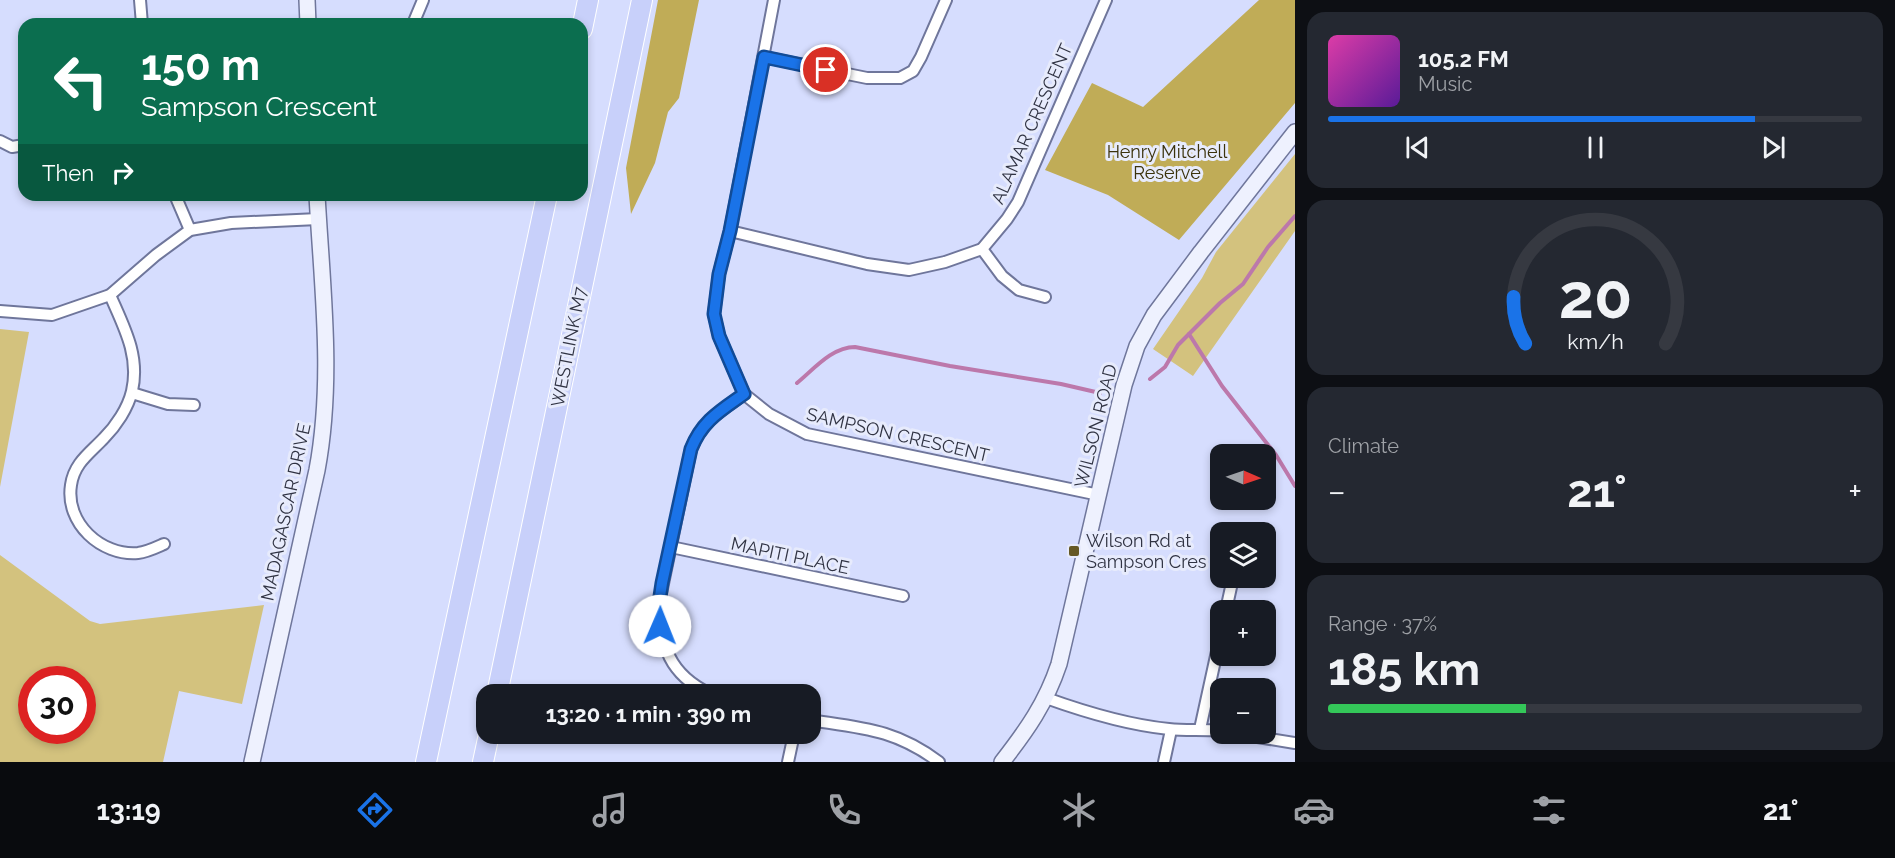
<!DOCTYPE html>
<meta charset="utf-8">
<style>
:root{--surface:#171b24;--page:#242831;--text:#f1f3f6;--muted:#9ea1a6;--line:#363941;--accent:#1a73e8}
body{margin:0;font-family:Raleway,sans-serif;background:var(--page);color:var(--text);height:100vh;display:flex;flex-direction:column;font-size:22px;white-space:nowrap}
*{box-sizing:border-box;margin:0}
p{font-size:20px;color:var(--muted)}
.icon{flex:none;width:33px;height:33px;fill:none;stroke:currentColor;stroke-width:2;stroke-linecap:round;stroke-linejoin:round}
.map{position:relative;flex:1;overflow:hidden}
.side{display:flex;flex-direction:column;gap:12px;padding:12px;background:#0d0f14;width:600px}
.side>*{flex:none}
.guide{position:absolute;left:18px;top:18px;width:570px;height:183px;border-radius:18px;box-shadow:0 3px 9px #0003;background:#0b6e4f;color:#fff;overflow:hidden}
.needle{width:39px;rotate:92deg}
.buttons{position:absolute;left:1210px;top:444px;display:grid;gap:12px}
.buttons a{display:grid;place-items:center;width:66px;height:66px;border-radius:12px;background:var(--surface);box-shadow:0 3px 9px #0003;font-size:30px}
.speed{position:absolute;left:18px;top:666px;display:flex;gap:12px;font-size:30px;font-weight:700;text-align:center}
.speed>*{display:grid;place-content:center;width:78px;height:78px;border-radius:50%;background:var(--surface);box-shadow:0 3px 9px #0003;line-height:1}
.speed .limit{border:9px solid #d22;background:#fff;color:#111}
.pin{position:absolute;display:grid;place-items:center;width:51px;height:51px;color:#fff;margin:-26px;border:3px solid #fff;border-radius:50%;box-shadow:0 2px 6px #0007}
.me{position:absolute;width:66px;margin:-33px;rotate:1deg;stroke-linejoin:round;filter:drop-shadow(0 0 4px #0008)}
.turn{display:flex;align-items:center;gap:21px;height:126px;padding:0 24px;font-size:27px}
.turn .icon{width:78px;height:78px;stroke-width:2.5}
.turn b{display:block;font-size:42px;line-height:51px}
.then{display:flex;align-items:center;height:57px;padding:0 24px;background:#0003;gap:12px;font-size:22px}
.big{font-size:45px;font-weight:700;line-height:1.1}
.side .card{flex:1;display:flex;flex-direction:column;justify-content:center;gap:9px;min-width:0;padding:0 21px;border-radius:18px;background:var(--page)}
.side .dial{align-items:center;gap:0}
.dial svg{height:156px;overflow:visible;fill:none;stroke:var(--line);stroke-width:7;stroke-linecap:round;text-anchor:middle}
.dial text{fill:var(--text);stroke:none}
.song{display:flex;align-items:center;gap:18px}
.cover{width:72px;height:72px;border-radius:9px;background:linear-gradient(135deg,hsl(320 70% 55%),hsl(270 70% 35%))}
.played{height:6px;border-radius:3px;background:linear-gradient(90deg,var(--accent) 80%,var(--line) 80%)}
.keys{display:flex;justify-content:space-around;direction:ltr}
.heat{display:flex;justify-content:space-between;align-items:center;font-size:33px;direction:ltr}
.charge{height:9px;border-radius:4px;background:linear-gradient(90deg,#34c759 37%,var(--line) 0)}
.trip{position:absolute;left:476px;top:684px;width:345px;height:60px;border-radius:18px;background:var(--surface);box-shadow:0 3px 9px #0003;font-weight:700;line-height:60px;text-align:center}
.dock{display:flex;height:96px;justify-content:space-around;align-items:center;background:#090b0e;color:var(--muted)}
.dock .icon{width:42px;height:42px}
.dock .active{color:var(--accent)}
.dock b{font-size:27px;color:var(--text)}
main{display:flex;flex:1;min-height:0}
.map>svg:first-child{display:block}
.green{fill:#d3c27e;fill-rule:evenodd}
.forest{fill:#c0ac57}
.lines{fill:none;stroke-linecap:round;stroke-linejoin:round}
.stream{stroke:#bc78ab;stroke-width:4}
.street-casing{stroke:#6f769b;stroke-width:14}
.secondary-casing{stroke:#6f769b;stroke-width:18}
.highway-casing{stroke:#fff;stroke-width:22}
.street{stroke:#fff;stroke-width:10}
.secondary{stroke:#eef1fe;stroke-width:15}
.highway{stroke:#c8d0fa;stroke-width:20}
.route-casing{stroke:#114b97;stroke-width:15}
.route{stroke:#1a73e8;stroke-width:10}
.poi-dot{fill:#655825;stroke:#e7ebfc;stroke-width:2}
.labels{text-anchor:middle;stroke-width:6;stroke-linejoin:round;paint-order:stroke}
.street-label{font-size:18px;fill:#303343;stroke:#e7ebfc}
.park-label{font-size:18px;fill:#3b320c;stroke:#e7ebfc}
.poi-label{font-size:18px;fill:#303343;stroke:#e7ebfc;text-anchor:start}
</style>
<main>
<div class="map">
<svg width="1295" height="762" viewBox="0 0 1295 762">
<rect width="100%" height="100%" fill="#d6ddfe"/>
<g class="green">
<path d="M1295 154V231L1193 376 1153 349 1202 278 1216 252Z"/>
<path d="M0 329 29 332 0 487Z"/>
<path d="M0 555 90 621 100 624 264 605 242 704 179 691 163 762H0ZM32 680H82V730H32Z"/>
</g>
<g class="forest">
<path d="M658 0H699L679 98 668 112 655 163 631 214 626 168Z"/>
<path d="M1259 0H1295V103L1179 240 1108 195 1045 170 1092 83 1143 107Z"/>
</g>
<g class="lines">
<g class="stream">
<path d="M1189 334 1222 386 1276 455 1295 486"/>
<path d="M1150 379 1165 367 1178 345 1220 303 1243 284 1268 247 1295 216"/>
<path d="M797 383C814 369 832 347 855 347L950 366 1061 384 1100 393"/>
</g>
<defs>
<g id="street">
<path d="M140 0 142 24"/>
<path d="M774 0 730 231 719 274 714 314 719 336 744 394 769 414 807 434 1099 495"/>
<path d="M413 24 423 0"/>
<path d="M764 57 867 78H900L913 71 921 57 946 0"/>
<path d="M0 141 12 147 24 145"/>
<path d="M175 195 190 230"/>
<path d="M730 231 867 264 909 270 945 262 982 249 1007 219 1018 202 1106 0"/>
<path d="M982 249 1002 276 1019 290 1045 297"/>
<path d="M110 295C124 327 140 356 132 391 128 408 116 426 104 438 90 453 74 463 71 485 65 523 101 556 138 553 147 552 155 548 164 544"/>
<path d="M0 311 52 315 110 295 156 255 190 230 231 223 318 219"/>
<path d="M132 393 168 404 194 405"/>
<path d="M671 547 903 596"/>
<path d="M1226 610 1233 578"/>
<path d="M710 694C669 674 661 647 659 603L691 449C702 421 721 411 744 394"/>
<path d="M1046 698C1085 712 1128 725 1169 729 1186 731 1204 729 1221 731"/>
<path d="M810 720C862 728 895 729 939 762"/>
<path d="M1200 729 1221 633"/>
<path d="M1239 734 1295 743"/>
<path d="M788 762 794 734"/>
<path d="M1164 762 1171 730"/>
</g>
<g id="secondary">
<path d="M307 0 308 24"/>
<path d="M252 762 317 470C334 379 322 287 317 195"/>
<path d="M1002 762C1027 730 1046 703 1059 664L1124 385 1137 346 1154 315 1201 252 1295 132"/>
</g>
<g id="highway">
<path d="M582 29 588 0"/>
<path d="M497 694 642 0"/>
<path d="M426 762 547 195"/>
<path d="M483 762 489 734"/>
</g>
</defs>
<use href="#street" class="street-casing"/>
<use href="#secondary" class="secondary-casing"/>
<use href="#highway" class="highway-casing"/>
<use href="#street" class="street"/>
<use href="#secondary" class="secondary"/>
<use href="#highway" class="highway"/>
</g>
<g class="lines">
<defs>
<path id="route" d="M660 626 659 603 662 583 691 449C702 421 720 411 744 394L719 336 714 314 719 274 730 231 764 57 826 70"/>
</defs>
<use href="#route" class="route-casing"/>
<use href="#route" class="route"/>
</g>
<rect class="poi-dot" x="1068" y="545" width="12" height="12" rx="3"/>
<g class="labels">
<g class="street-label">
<text transform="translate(1032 124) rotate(-66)" y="6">ALAMAR CRESCENT</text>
<text transform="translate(569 347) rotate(-79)" y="6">WESTLINK M7</text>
<text transform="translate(1096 426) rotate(-76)" y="6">WILSON ROAD</text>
<text transform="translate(898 435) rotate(13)" y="6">SAMPSON CRESCENT</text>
<text transform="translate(286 512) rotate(-78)" y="6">MADAGASCAR DRIVE</text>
<text transform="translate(790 556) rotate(12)" y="6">MAPITI PLACE</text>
</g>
<g class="park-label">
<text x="1167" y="158">Henry Mitchell<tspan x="1167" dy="21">Reserve</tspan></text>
</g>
<g class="poi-label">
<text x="1086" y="547">Wilson Rd at<tspan x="1086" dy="21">Sampson Cres</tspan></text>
</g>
</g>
</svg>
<div class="buttons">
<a><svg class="needle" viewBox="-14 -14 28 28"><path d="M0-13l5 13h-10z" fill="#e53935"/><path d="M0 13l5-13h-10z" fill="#9ea1a6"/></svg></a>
<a><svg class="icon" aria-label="layers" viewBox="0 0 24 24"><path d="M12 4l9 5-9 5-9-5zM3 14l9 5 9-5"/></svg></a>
<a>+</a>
<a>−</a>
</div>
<div class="speed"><div class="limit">30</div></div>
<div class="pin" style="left:826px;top:70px;background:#d93025"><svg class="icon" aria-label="arrive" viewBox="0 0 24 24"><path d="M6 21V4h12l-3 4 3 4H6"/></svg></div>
<svg class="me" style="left:660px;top:626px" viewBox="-20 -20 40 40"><circle r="19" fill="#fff"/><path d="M0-13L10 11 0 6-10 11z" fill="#1a73e8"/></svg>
<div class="trip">13:20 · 1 min · 390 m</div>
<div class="guide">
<div class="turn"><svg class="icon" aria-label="left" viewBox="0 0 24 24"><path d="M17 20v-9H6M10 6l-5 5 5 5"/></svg><div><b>150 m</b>Sampson Crescent</div></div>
<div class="then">Then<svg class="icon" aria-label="right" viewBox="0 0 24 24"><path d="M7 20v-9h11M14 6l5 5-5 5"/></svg></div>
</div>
</div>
<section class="side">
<div class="card">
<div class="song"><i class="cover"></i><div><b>105.2 FM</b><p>Music</p></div></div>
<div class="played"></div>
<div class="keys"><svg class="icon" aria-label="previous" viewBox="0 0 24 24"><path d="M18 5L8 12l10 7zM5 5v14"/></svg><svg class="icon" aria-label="pause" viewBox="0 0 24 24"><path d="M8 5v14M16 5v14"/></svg><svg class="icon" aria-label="next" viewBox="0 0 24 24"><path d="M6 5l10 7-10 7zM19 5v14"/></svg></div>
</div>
<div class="card dial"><svg viewBox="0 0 100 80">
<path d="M14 69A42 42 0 1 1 86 69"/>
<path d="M14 69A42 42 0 0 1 8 45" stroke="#1a73e8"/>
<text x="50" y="56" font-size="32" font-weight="700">20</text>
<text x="50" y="72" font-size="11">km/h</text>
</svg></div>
<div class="card"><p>Climate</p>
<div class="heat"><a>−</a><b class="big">21°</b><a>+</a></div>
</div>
<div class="card"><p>Range · 37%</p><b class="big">185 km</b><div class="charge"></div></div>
</section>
</main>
<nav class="dock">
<b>13:19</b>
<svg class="icon active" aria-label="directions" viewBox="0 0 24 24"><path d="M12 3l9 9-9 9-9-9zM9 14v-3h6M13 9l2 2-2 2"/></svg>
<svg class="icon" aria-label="music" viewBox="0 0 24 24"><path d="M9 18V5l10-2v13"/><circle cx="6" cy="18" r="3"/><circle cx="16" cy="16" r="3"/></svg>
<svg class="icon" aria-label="phone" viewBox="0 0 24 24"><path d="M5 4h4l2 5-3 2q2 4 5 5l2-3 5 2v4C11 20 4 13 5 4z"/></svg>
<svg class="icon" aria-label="climate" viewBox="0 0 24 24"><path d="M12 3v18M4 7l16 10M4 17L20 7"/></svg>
<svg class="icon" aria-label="car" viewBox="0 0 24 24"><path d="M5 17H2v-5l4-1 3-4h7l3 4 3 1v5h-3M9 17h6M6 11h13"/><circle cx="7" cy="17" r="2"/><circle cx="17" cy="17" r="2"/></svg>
<svg class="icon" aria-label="filters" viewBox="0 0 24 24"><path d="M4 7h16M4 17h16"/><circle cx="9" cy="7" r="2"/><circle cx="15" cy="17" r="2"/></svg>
<b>21°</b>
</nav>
